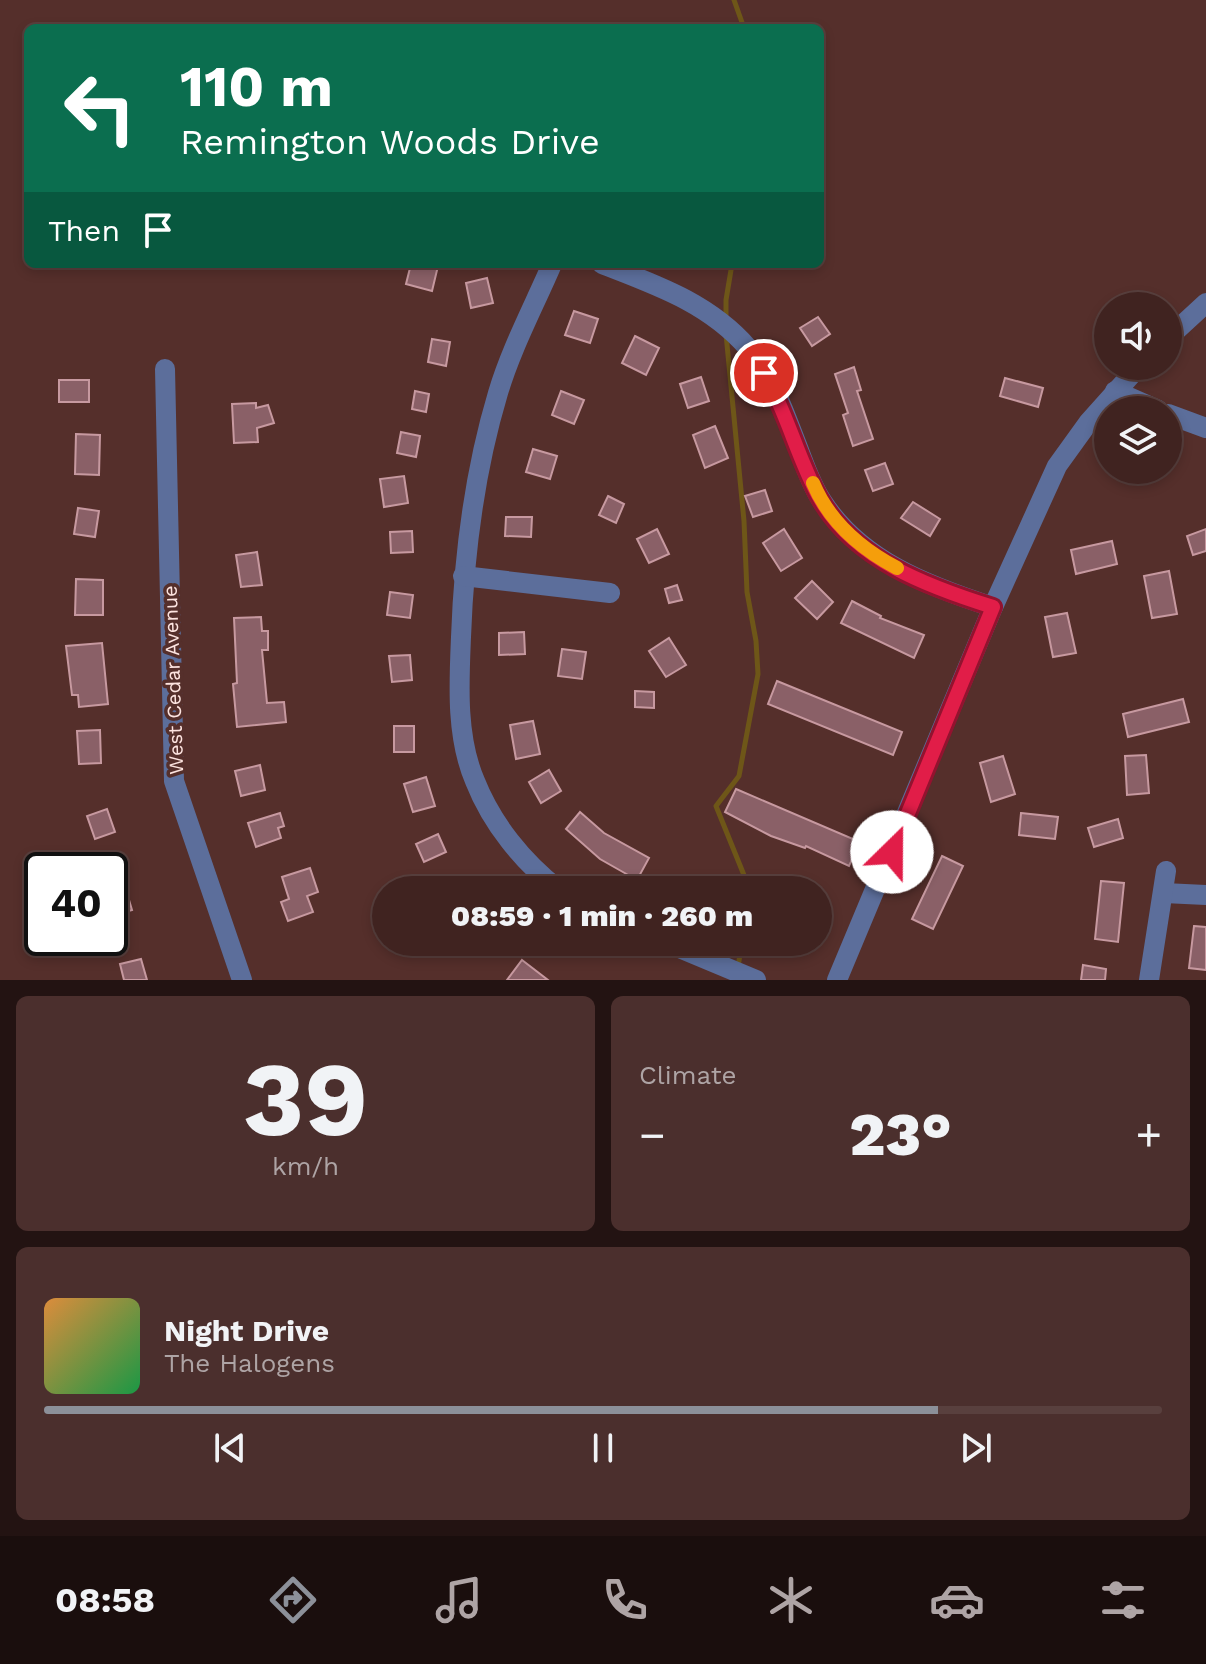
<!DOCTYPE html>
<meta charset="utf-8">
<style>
:root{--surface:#402320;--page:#4b2f2d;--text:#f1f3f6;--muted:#aea4a5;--line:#59403e;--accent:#8c9099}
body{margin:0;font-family:"Work Sans",sans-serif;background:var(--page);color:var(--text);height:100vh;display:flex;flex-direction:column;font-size:30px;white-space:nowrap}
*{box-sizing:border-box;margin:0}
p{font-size:26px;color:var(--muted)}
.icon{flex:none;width:44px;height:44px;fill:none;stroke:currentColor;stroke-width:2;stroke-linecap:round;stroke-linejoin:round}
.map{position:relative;height:980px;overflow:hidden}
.side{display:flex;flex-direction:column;gap:16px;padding:16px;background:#231312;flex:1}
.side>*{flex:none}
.hud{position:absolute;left:24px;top:24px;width:800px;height:244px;border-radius:12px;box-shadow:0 4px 12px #0003,0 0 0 2px var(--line);background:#0b6e4f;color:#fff;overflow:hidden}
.tools{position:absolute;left:1094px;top:292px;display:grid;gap:16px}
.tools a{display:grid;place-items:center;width:88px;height:88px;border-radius:50%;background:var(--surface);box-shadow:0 4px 12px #0003,0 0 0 2px var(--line);font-size:40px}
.speed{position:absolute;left:24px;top:852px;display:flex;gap:16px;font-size:40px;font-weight:700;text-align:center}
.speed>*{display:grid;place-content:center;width:104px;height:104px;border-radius:50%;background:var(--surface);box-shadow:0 4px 12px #0003,0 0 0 2px var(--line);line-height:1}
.speed .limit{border:4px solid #111;border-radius:12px;background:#fff;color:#111}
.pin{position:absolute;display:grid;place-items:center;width:68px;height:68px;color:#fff;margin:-34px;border:4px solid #fff;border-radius:50%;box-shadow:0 2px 8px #0007}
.me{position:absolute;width:88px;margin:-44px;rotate:23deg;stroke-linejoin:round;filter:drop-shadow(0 0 6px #0008)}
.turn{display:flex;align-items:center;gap:28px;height:168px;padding:0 24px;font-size:36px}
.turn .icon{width:104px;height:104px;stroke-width:2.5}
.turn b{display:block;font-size:56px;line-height:68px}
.then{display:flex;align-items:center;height:76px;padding:0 24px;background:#0003;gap:16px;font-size:30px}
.big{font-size:60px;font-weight:800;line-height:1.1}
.side .widget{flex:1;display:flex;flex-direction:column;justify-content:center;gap:12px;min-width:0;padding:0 28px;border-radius:12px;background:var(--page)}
.side .dial{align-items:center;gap:0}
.dial b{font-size:104px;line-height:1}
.song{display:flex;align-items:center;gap:24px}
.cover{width:96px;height:96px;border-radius:12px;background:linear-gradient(135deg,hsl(30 70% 55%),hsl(140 70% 35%))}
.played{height:8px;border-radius:4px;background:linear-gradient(90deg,var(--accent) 80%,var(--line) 80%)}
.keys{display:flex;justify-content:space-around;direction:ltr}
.heat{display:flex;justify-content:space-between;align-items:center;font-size:44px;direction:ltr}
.side .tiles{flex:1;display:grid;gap:16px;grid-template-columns:1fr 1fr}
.widget:last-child{grid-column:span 2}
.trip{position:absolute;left:372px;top:876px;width:460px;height:80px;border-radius:40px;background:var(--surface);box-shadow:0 4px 12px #0003,0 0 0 2px var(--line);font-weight:800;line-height:80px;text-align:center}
.tab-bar{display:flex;height:128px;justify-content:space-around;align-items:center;background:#1a0e0d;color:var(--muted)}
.tab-bar .icon{width:56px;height:56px}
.tab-bar .selected{color:var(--accent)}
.tab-bar b{font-size:36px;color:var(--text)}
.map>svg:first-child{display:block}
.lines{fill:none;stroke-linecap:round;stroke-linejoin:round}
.stream{stroke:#6e5618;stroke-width:5}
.building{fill:#8a6067;stroke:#c799a0;stroke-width:2}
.minor{stroke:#5c6e9b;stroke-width:20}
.route-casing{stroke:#92132f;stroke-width:20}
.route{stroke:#e11d48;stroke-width:14}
.slow{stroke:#f59e0b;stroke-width:14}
.labels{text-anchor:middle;stroke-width:7;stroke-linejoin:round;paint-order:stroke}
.street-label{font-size:20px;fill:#fde4e0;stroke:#552f2b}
</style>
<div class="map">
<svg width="1206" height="980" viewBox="0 0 1206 980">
<rect width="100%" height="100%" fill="#552f2b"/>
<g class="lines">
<g class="stream">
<path d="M734 0 744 28"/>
<path d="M726 320V300L732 264"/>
<path d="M726 334 744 521 747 592 756 641 758 674 739 776 716 806 750 890"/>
<path d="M738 967 742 942"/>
</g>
</g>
<g class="building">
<path d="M411 264 438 266 432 291 406 284Z"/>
<path d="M487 278 493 303 471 308 466 283Z"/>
<path d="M574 311 598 319 590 343 565 335Z"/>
<path d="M818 317 830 334 812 346 800 328Z"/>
<path d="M635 336 659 348 646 375 622 363Z"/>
<path d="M432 339 450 342 446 366 428 362Z"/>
<path d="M854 367 861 390 857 391 873 439 853 446 843 415 848 413 835 374Z"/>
<path d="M701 377 709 401 688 408 680 384Z"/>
<path d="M1005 378 1043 388 1038 407 1000 396Z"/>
<rect x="59" y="380" width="30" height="22"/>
<path d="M415 391 429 394 426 412 412 409Z"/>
<path d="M561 391 584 400 574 424 552 415Z"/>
<path d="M256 403V408L268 405 274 423 257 428 258 442 234 443 232 404Z"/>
<path d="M715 426 728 458 705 468 693 435Z"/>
<path d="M401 432 420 436 416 457 397 453Z"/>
<path d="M76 434 100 435 99 475 75 474Z"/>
<path d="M533 449 557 456 550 479 526 472Z"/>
<path d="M885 463 893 484 873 491 865 470Z"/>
<path d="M404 476 408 503 384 507 380 479Z"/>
<path d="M765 490 772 511 753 517 745 496Z"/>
<path d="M608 496 624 504 616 523 599 515Z"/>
<path d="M913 502 940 519 930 536 901 518Z"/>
<path d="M78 508 99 511 95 537 74 534Z"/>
<path d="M506 517H532L531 537 505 536Z"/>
<path d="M657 529 669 554 649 563 637 539Z"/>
<path d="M784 529 802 558 781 571 763 543Z"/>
<path d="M1206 529V551L1193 555 1187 536Z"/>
<path d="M412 531 413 552 391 553 390 532Z"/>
<path d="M1112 541 1117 564 1076 574 1071 550Z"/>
<path d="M257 552 262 585 241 587 236 555Z"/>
<path d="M1169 571 1177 614 1152 618 1144 576Z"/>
<path d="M76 579 103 580V615H75Z"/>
<path d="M812 581 833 602 817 619 795 598Z"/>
<path d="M677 585 682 600 669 603 665 589Z"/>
<path d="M390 592 413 595 410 618 387 615Z"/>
<path d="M852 601 881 616 880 618 924 635 914 658 841 623Z"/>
<path d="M1067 613 1076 653 1053 657 1045 617Z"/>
<path d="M261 617 262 631H268V650H262L267 703 284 702 286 722 237 727 233 684 237 683 234 618Z"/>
<path d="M524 632 525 654 499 655V633Z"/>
<path d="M669 638 686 665 666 677 649 651Z"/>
<path d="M102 643 108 704 79 707 78 695H72L66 646Z"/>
<path d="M562 649 586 652 582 679 558 676Z"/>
<path d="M410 655 412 680 392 682 389 656Z"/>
<path d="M777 681 902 732 893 755 768 704Z"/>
<path d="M635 691 654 692V708L635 707Z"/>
<path d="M1183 699 1189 722 1128 737 1123 714Z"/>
<path d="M533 721 540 754 516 759 510 725Z"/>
<rect x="394" y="726" width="20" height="26"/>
<path d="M100 730 101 763 79 764 77 731Z"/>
<path d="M1146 755 1149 793 1127 795 1125 756Z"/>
<path d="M1003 756 1015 794 991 802 980 763Z"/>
<path d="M260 765 265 790 241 796 235 771Z"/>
<path d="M549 770 561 791 541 803 529 782Z"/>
<path d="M426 777 435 806 413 812 404 784Z"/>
<path d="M736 789 860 842 849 866 806 846 805 848 771 836 725 812Z"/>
<path d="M107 809 115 832 95 839 87 816Z"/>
<path d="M580 812 604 833 649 858 637 880 600 859 566 829Z"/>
<path d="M280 813 284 826 278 828 281 838 256 847 248 823Z"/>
<path d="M1021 813 1058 817 1055 839 1019 835Z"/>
<path d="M1118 819 1123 838 1094 847 1088 828Z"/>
<path d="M438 834 446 852 424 862 416 844Z"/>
<path d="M942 856 963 866 933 929 912 919Z"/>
<path d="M310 868 318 892 307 896 313 912 288 921 281 902 289 899 282 877Z"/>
<path d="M1101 881 1124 883 1118 942 1095 939Z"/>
<path d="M124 883 132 910 110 916V886Z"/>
<path d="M1194 926 1206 927V970L1189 968Z"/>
<path d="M141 959 147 980H124L120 964Z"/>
<path d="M522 960 548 980H507Z"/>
<path d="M1083 965 1106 969 1105 980H1081Z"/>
</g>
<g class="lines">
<g class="minor">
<path d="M552 264C534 306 511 349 498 393 474 473 464 554 461 637 459 684 456 737 475 781 492 824 523 862 559 890"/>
<path d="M602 264C656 285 709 303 748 348 772 375 784 412 797 445 804 463 811 485 822 501 861 561 928 586 993 607"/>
<path d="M1168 338 1206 303"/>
<path d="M165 369 174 781 242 980"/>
<path d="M1115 391 1158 410"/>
<path d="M1168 414 1206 428"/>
<path d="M463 576 610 593"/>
<path d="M1164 893 1206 895"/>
<path d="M665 942 756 980"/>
<path d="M837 980 993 607 1057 466 1088 423 1139 366"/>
<path d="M1149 980 1166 871"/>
</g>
</g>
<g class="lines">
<defs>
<path id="route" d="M764 373C787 412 797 457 819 497 854 560 929 587 993 607L892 852"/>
</defs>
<use href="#route" class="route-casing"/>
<use href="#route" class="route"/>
<path class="slow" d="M813 483C829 521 861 549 897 568"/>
</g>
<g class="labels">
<g class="street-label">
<text transform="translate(173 680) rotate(-92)" y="7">West Cedar Avenue</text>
</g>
</g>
</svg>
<div class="tools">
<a><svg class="icon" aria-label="sound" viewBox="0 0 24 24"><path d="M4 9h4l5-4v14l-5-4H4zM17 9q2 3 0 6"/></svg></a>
<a><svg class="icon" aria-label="layers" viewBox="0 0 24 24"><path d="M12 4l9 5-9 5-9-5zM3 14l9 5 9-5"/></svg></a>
</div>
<div class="speed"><div class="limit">40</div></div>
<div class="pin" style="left:764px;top:373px;background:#d93025"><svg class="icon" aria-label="arrive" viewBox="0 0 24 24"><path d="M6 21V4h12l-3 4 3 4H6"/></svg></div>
<svg class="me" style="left:892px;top:852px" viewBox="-20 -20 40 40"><circle r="19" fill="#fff"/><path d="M0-13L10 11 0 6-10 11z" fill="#e11d48"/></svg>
<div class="trip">08:59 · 1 min · 260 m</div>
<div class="hud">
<div class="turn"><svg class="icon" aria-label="left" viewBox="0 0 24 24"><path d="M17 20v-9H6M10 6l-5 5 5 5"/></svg><div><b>110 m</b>Remington Woods Drive</div></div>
<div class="then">Then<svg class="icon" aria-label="arrive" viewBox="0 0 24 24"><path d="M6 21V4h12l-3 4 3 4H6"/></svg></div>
</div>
</div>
<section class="side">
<div class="tiles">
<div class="widget dial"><b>39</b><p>km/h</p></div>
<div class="widget"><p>Climate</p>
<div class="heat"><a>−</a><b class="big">23°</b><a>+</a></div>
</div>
<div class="widget">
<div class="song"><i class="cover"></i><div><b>Night Drive</b><p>The Halogens</p></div></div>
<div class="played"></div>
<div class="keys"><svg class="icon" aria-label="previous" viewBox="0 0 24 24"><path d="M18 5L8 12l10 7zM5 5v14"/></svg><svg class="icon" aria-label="pause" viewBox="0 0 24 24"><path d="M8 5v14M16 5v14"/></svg><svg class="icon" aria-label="next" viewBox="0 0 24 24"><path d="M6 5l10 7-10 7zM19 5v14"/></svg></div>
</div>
</div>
</section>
<nav class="tab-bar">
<b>08:58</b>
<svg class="icon selected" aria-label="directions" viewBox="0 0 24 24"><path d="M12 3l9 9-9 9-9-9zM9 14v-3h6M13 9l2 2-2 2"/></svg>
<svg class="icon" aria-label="music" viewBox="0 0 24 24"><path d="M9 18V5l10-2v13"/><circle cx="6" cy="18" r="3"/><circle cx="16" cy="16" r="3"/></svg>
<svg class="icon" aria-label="phone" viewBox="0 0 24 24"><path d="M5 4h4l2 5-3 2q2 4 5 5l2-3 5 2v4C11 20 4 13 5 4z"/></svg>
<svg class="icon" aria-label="climate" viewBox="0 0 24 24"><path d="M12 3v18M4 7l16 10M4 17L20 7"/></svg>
<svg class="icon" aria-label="car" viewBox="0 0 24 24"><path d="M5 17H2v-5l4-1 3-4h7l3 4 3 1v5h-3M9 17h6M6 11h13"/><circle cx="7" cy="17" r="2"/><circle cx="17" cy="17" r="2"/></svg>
<svg class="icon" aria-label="filters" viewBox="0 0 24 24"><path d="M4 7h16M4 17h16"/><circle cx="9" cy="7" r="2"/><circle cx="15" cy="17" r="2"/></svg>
</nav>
